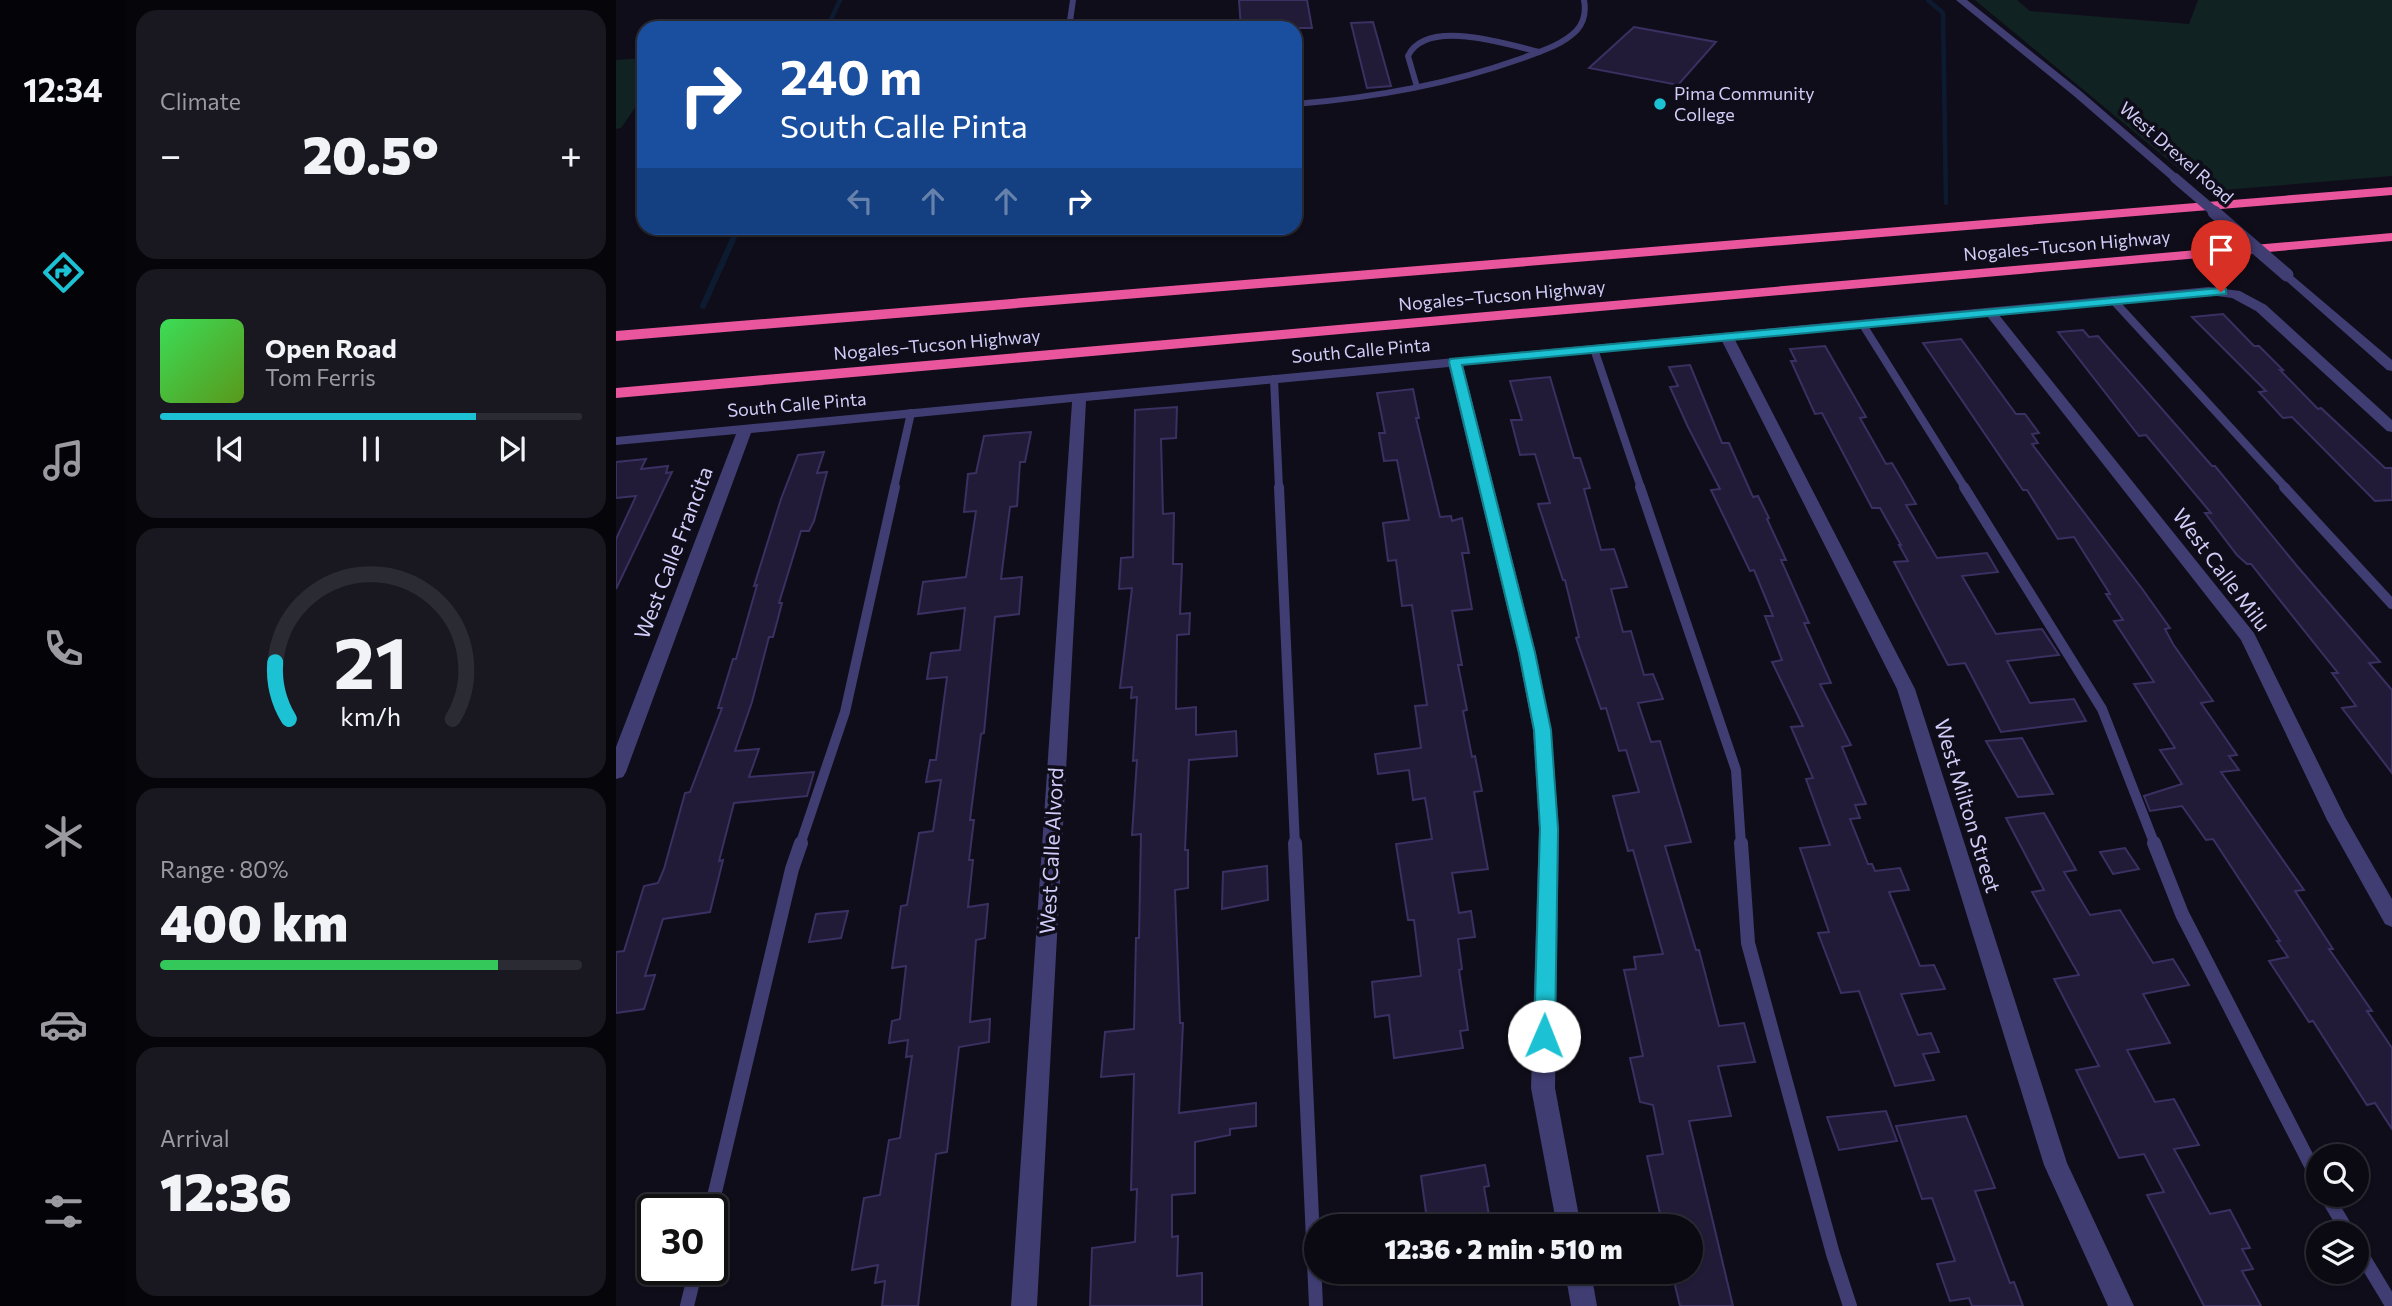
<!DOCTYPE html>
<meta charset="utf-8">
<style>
:root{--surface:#0b0a13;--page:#191821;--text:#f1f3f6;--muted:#9a9aa0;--line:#2b2b33;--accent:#1cc2d4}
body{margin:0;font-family:Commissioner,sans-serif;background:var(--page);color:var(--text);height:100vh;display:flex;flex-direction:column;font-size:26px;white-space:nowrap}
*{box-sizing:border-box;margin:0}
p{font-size:23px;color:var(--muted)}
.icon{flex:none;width:38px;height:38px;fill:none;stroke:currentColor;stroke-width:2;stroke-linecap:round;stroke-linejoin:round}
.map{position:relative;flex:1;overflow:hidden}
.panel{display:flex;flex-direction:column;gap:10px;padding:10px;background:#06060a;width:490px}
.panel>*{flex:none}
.hud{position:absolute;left:21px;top:21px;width:665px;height:214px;border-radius:21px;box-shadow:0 2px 5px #0004,0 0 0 2px var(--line);background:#1a4fa0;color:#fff;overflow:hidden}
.fabs{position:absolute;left:1690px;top:1144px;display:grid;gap:14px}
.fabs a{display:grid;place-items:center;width:63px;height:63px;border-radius:50%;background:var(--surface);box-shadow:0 2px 5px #0004,0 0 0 2px var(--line);font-size:35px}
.speed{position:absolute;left:21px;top:1194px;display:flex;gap:14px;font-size:35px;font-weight:700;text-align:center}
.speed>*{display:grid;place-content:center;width:91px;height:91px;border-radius:50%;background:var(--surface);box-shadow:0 2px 5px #0004,0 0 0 2px var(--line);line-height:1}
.speed .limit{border:4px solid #111;border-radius:10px;background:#fff;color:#111}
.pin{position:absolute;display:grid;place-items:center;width:60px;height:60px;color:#fff;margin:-72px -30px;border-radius:50% 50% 50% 0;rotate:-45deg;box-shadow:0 0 7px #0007}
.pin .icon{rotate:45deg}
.me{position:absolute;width:77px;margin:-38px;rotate:1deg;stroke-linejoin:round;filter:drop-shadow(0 0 5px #0008)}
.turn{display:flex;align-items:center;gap:24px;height:147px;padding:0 28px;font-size:32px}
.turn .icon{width:91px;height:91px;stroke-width:2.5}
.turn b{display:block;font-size:49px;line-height:60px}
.lanes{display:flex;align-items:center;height:66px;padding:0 28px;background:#0003;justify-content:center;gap:35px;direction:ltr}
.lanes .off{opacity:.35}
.big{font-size:52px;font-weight:800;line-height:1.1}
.panel .widget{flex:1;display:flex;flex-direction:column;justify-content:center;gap:10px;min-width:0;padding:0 24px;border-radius:21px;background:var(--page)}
.panel .dial{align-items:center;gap:0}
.dial svg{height:182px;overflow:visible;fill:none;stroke:var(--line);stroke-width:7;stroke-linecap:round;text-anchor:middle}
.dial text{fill:var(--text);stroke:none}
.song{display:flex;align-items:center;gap:21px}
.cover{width:84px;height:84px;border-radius:10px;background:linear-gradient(135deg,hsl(130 70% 55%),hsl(90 70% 35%))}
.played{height:7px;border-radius:4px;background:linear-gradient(90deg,var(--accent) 75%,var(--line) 75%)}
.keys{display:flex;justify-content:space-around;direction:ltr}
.heat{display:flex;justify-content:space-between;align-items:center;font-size:38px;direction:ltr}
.charge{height:10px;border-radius:5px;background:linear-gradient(90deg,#34c759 80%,var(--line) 0)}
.trip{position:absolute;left:688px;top:1214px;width:399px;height:70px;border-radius:35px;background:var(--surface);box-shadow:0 2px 5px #0004,0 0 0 2px var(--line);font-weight:800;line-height:70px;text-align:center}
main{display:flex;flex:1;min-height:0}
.tab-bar{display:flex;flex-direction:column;width:126px;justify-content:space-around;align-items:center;background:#040408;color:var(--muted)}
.tab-bar .icon{width:49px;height:49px}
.tab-bar .selected{color:var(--accent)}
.tab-bar b{font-size:32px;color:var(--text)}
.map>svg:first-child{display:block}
.green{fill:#122}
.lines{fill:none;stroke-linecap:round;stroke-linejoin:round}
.stream-far1{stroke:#0d1b31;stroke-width:4.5}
.stream{stroke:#0d1b31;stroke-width:6}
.building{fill:#211b38;stroke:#3a3061;stroke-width:2}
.service-far3{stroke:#3f3d72;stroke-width:6}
.service-far2{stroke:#3f3d72;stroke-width:8}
.service-far1{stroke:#3f3d72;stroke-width:10}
.service{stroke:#3f3d72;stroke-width:14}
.minor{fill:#3f3d72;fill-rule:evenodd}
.tertiary{fill:#3f3d72;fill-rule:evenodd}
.motorway{fill:#e9569d;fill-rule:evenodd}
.tertiary-bridge-far1{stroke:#3f3d72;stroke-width:10}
.tertiary-bridge{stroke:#3f3d72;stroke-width:13}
.route{fill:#1cc2d4;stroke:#127e8a;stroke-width:2}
.poi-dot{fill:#1cc2d4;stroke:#0f0d19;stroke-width:2.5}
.labels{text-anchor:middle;stroke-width:7;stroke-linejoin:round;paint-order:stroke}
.far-poi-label{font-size:18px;fill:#d1ccf8;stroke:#0f0d19;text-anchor:start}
.far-street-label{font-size:18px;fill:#d1ccf8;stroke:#0f0d19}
.street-label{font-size:21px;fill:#d1ccf8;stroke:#0f0d19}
</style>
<main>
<nav class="tab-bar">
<b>12:34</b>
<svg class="icon selected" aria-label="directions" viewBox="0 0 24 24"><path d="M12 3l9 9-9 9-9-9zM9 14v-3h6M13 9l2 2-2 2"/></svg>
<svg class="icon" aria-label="music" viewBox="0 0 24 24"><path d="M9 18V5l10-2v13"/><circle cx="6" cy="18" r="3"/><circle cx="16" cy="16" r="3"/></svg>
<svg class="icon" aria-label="phone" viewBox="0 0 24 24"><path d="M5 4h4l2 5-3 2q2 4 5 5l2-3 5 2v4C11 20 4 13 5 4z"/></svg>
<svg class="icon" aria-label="climate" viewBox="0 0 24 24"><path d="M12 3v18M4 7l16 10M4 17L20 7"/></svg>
<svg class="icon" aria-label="car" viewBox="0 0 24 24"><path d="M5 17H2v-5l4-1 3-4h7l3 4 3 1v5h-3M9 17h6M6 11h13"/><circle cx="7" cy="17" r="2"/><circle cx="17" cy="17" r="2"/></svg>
<svg class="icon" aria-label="filters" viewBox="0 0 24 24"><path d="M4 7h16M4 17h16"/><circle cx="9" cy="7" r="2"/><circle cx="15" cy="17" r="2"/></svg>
</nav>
<section class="panel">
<div class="widget"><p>Climate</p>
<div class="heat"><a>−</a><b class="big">20.5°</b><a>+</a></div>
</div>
<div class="widget">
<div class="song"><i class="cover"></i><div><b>Open Road</b><p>Tom Ferris</p></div></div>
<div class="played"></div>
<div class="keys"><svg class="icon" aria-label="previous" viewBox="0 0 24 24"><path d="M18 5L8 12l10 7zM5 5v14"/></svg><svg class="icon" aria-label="pause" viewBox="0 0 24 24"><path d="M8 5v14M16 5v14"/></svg><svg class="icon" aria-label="next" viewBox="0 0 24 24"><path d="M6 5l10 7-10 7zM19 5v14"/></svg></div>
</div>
<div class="widget dial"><svg viewBox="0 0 100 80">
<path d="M14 69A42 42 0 1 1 86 69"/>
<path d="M14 69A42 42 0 0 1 8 44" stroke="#1cc2d4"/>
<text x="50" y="56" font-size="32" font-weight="700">21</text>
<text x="50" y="72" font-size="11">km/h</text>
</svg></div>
<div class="widget"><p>Range · 80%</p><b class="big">400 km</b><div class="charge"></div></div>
<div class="widget"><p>Arrival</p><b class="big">12:36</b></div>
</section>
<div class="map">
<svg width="1776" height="1306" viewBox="0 0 1776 1306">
<rect width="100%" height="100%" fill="#0f0d19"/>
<g class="green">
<path d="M1359 0H1401L1414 11 1573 24 1582 0H1776V176L1608 190 1569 174Z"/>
<path d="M28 58V95L5 128 0 129V60Z"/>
</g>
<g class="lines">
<g class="stream-far1">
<path d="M1312 0 1327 13 1330 203"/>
<path d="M211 28 224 0"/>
</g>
<path class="stream" d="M87 306 122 228"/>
</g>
<g class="building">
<path d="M623 0H691L696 28H625Z"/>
<path d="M757 22 775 86 751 88 735 23Z"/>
<path d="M1018 27 1100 42 1062 85 973 68Z"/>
<path d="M1607 314 1638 346H1643L1667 370H1664L1702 409 1705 408 1769 468H1776V500L1759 501 1676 417 1667 418 1643 392 1650 391 1576 317Z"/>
<path d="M1467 330 1473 337 1482 336 1596 466H1599L1681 566 1764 662 1753 663 1776 690V773L1726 708 1740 706 1716 673H1722L1635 564H1631L1621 555 1589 513H1595L1530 435 1523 436 1442 332Z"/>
<path d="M1345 339 1400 414H1409L1423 433 1416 434 1422 443 1416 444 1527 590 1554 628 1549 629 1557 644 1597 701 1585 703 1621 755 1613 756 1623 770 1605 772 1688 890 1679 891 1717 949H1713L1756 1011H1751L1776 1048V1129L1759 1103 1751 1105 1697 1021 1693 1022 1653 961 1672 957 1661 941H1664L1597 839 1590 840 1566 806 1534 811 1528 796 1566 784 1544 750 1559 748 1518 684 1538 682 1498 621 1507 620 1490 594H1494L1458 537 1442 539 1411 490H1407L1307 343Z"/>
<path d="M1209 346 1250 417 1244 418 1270 464 1276 463 1300 504 1290 505 1321 558 1371 553 1382 572 1346 576 1380 634 1426 629 1443 655 1391 661 1414 703 1458 699 1470 721 1385 732 1349 663 1332 665 1278 562 1292 561 1283 545H1285L1264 508H1256L1206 413 1199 414 1175 361H1180L1174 349Z"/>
<path d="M1074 365 1106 443H1113L1137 497 1142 496 1153 518 1151 519 1170 560H1165L1193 623H1188L1215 683 1204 684 1235 745 1226 747 1250 804 1239 805 1244 818 1234 819 1252 864H1256L1259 871 1284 868 1293 890 1273 892 1304 966 1318 965 1329 989 1285 994 1302 1035 1315 1033 1323 1052 1307 1054 1318 1080 1279 1086 1243 991 1225 993 1202 933 1213 932 1184 848 1214 845 1190 779 1197 778 1175 727 1187 726 1156 662 1166 660 1149 616H1157L1138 570 1134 571 1095 490 1104 489 1072 427 1054 387 1062 386 1053 367Z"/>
<path d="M934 377 958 458H964L974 488 968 489 985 550 998 549 1011 587 995 589 1007 632 1015 631 1028 675 1037 674 1047 699 1022 703 1035 742 1044 741 1075 842 1049 846 1080 950H1083L1103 1026 1128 1023 1139 1062 1102 1066 1115 1116 1073 1121 1117 1306H1064L1057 1277 1074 1274V1227H1047L1031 1156 1047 1154 1037 1105 1024 1102 1014 1058 1027 1056 1008 970 1020 969 1018 957 1047 954 1017 850 1012 851 997 796 1023 792 1010 750 1003 751 990 708 985 709 960 638 963 637 949 580H947L922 504 934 503 919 454 904 455 895 420H906L894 381Z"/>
<path d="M797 389 803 418H800L824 517 835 516 836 521 846 518 853 553H846L856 609 836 611 846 665H842L851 710 847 711 856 757 859 756 866 791 858 792 872 869 836 873 843 913 855 911 859 937 842 939 846 969 843 970 852 1030 844 1031 847 1048 778 1058 773 1015 759 1017 756 982 805 976 798 920H792L780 844 816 839 809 798 797 800 793 770 762 774 759 754 805 748 799 706 811 705 796 605 786 606 780 560 772 561 767 523 793 520 781 460 768 461 763 433H769L761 393Z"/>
<path d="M561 407 560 438 545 439 547 514 558 513 557 564H566L564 614 574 613 573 634 561 635 560 709 580 707V735L620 731 621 756 573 760 569 850H572V888L559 890 564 1023H567L563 1113 640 1103V1126L614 1129V1135L579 1142V1193L556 1195V1237L562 1236 561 1276 586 1273V1306H474L476 1248 519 1242 521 1189 515 1190 518 1074 485 1077 489 1032 518 1029 520 938H523L525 834 516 835 521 760 517 761 521 697 515 698 516 687 504 688 516 588 503 589 505 558 517 557 519 410Z"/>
<path d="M415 432 409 462H404L401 506 394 507 385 579 406 577 403 614 379 617 368 733 365 734 354 820H358L353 860H357L352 907 372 904 369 938 360 940 354 1022 374 1019 373 1042 343 1047 331 1152 320 1154 302 1306H266L269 1281 259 1283 262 1265 236 1270 248 1198 264 1195 273 1140 284 1138 296 1056 290 1057 292 1040 273 1043 276 1021 284 1019 290 966 276 968 285 906 291 905 303 833 317 831 325 780 310 782 314 760H320L331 677 311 679 315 653 344 650 349 608 302 614 307 582 350 577 360 511 348 512 352 474 360 473 368 436Z"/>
<path d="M208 452 201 473 211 472 198 521 193 531H185L163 603H166L157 637H153L136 702 119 751 143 749 133 777 198 772 191 796 118 803 103 861 107 860 94 912 47 919 29 976 39 975 28 1009 0 1013V952L8 951 28 886 42 883 48 869 69 793 74 792 106 708H102L117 659H120L141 585 138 586 165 499 182 455Z"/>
<path d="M30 459 25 469 52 466 50 473 56 472 0 589V539L20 496 0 498V462Z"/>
<path d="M1406 738 1437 794 1402 797 1370 741Z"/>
<path d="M1428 813 1460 870 1448 872 1474 915 1504 910 1537 963 1557 959 1573 985 1527 994 1554 1043 1511 1050 1539 1102 1558 1099 1583 1145 1558 1149 1594 1214 1614 1210 1634 1248 1626 1249 1637 1269 1626 1271 1645 1306H1588L1531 1195 1548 1192 1528 1154 1503 1158 1460 1070 1483 1066 1438 979 1463 975 1416 892 1428 890 1390 818Z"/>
<path d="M1509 848 1523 869 1497 874 1484 852Z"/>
<path d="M651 866 652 900 606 909 607 872Z"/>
<path d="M232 911 225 938 193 942 200 914Z"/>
<path d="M1270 1111 1281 1141 1223 1150 1211 1117Z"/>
<path d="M1350 1116 1379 1188 1359 1191 1394 1283 1398 1282 1407 1306H1356L1353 1298 1334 1301 1321 1264 1339 1261 1316 1198 1306 1199 1280 1126Z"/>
<path d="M869 1165 873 1186 868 1187 875 1227H812L805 1176Z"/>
</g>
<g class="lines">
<g class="service-far3">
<path d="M453 28 457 0"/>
<path d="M801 87 792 56C810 18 890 44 923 52"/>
<path d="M679 104C756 98 831 85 904 59 923 52 947 45 961 30 969 21 970 11 968 0"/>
</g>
<g class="service-far2">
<path d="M1497 300 1670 488"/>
<path d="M1247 325 1349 488"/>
<path d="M978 349 1025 488"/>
<path d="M658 379 663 488"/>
<path d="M278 488 295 413"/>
</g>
<g class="service-far1">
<path d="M663 487 679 845"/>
<path d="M1024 487 1120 770 1125 845"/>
<path d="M1348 487 1486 709 1539 845"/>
<path d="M1668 487 1776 604"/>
<path d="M184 845 229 712 279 487"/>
</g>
<g class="service">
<path d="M679 843 700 1306"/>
<path d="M1125 843 1132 943 1217 1254 1234 1306"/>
<path d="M1538 843 1566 914 1703 1181"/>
<path d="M1710 1195 1733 1234"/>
<path d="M95 1209 176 869 185 843"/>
<path d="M1741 1247 1776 1305"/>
<path d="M71 1306 80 1269"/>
</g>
<g class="minor">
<path d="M1593 287 1624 291 1650 305 1776 420V432L1771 431 1640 311 1616 298 1593 295 1383 315 1638 633 1729 817 1776 899V927L1769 924 1711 820 1625 640 1371 316 1119 340 1299 689 1451 1163 1518 1306H1492L1428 1165 1281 689 1106 341 847 365 920 653 935 730 943 829 939 1088 965 1227H941L915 1088 923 829 917 730 902 653 833 367 470 401 421 1306H395L456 402 135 433 10 772 7 777 0 779V747L120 434 0 445V437Z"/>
<path d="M949 1272H975L981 1306H955Z"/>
</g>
<g class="tertiary">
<path d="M1340 0H1351L1466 92 1563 176V180H1555L1458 96Z"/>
<path d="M1671 271 1776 360V371L1771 370 1667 278 1665 275Z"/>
</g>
<g class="motorway">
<path d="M1776 187V195L0 341V331Z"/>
<path d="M1776 233V241L0 398V388Z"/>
</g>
<path class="tertiary-bridge-far1" d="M1559 178 1600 213"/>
<path class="tertiary-bridge" d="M1598 212 1671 275"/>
</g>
<path class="route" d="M1605 288 1610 289V294L846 365 919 653 935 730 942 829 939 1036 936 1043 928 1045 921 1043 918 1036 924 829 918 730 903 653 833 362 834 359Z"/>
<circle class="poi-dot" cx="1044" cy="104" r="7"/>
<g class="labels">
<g class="far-poi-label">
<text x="1058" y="100">Pima Community<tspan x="1058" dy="21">College</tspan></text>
</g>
<g class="far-street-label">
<text transform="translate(1560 153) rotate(41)" y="6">West Drexel Road</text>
<text transform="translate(1451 246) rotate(-5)" y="6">Nogales–Tucson Highway</text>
<text transform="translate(886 296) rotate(-5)" y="6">Nogales–Tucson Highway</text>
<text transform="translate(321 345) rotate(-5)" y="6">Nogales–Tucson Highway</text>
<text transform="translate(745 351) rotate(-5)" y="6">South Calle Pinta</text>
<text transform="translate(181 405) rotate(-5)" y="6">South Calle Pinta</text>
</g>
<g class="street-label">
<text transform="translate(58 553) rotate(-69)" y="7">West Calle Francita</text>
<text transform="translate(1605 570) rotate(53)" y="7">West Calle Milu</text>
<text transform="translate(1351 806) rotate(73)" y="7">West Milton Street</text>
<text transform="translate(436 851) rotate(-87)" y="7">West Calle Alvord</text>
</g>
</g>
</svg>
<div class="fabs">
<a><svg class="icon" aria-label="search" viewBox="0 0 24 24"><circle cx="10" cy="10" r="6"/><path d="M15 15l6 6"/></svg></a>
<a><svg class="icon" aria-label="layers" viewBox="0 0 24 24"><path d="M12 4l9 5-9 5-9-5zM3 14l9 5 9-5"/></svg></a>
</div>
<div class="speed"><div class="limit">30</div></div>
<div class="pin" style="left:1605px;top:292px;background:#d93025"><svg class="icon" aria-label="arrive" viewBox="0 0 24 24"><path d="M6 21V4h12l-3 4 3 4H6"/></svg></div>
<svg class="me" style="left:928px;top:1036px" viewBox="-20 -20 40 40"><circle r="19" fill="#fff"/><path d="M0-13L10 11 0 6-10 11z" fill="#1cc2d4"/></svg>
<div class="trip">12:36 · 2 min · 510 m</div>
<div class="hud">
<div class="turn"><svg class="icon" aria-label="right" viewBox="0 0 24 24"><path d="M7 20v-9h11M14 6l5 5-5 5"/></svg><div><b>240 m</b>South Calle Pinta</div></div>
<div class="lanes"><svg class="icon off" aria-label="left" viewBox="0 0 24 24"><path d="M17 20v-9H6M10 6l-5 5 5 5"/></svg><svg class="icon off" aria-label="ahead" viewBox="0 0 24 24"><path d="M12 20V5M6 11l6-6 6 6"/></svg><svg class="icon off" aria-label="ahead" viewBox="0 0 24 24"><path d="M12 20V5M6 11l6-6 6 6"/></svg><svg class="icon" aria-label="right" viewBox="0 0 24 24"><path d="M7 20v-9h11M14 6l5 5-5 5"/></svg></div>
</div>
</div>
</main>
